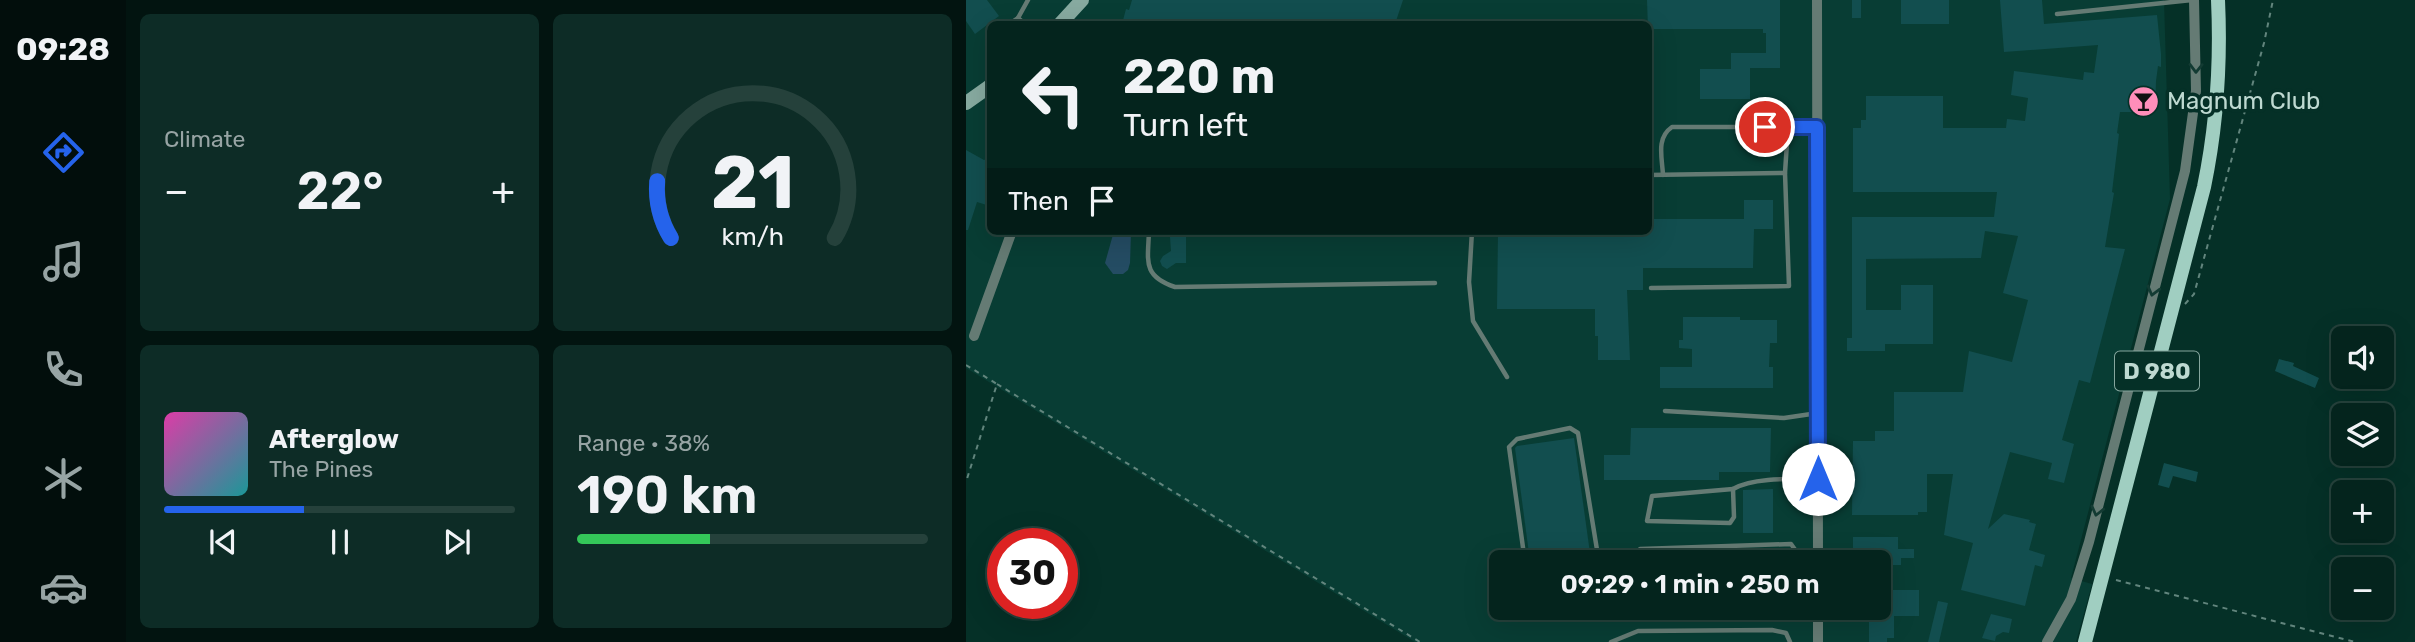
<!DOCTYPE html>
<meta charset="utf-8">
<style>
:root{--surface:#04241d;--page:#0d2c26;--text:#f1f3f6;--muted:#97a4a4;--line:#25413b;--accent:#2563eb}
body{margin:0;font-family:Rubik,sans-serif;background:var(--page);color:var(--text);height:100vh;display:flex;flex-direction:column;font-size:26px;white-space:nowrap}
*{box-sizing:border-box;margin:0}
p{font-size:23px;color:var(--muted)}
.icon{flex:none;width:38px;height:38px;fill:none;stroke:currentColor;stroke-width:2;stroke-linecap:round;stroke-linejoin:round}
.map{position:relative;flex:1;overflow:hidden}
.details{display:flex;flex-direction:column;gap:14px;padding:14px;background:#021410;width:840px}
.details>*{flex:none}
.top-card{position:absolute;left:21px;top:21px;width:665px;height:214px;border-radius:10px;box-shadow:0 7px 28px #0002,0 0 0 2px var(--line);background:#04241d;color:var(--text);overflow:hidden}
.fabs{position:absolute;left:1365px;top:326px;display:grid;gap:14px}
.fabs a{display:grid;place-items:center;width:63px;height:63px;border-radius:10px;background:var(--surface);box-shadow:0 7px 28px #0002,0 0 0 2px var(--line);font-size:35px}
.speed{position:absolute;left:21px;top:528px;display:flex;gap:14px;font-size:35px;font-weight:700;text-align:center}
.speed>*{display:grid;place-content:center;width:91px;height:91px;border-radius:50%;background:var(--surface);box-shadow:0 7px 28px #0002,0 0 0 2px var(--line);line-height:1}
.speed .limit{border:10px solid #d22;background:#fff;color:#111}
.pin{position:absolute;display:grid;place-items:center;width:60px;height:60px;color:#fff;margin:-30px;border:4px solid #fff;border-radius:50%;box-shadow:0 2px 7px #0007}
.me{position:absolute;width:77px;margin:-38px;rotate:0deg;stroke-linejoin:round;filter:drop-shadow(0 0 5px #0008)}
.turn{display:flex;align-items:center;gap:24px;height:147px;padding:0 21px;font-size:32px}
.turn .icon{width:91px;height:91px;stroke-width:2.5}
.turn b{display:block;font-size:49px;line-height:60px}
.then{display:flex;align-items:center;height:66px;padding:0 21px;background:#0003;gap:14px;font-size:26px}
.big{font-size:52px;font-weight:600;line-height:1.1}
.details .widget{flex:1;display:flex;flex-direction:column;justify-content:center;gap:10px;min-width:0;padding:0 24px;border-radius:10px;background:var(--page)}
.details .dial{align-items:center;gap:0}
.dial svg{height:182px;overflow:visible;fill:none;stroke:var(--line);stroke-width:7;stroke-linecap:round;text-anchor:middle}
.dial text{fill:var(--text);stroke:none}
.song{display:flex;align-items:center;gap:21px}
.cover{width:84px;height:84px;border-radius:10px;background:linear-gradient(135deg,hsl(320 70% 55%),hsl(180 70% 35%))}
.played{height:7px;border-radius:4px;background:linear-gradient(90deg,var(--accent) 40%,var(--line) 40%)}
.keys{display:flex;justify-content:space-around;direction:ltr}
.heat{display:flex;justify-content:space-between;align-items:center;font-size:38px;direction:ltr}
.charge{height:10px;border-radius:5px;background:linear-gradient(90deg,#34c759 38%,var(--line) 0)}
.details .tiles{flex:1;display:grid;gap:14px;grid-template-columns:repeat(2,1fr)}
.trip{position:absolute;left:523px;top:550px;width:402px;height:70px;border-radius:10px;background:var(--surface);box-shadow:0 7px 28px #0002,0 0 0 2px var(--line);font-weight:600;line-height:70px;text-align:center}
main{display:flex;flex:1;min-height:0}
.tab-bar{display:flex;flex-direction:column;width:126px;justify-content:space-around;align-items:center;background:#020e0c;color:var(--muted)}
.tab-bar .icon{width:49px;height:49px}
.tab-bar .active{color:var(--accent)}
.tab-bar b{font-size:32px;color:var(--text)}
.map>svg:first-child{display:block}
.built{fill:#083d34;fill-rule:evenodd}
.water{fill:#244c63}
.building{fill:#124e4f}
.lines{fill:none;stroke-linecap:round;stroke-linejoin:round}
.path{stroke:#62857d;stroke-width:2;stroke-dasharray:5 5;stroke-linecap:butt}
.lane{stroke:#657b74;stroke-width:4.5}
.street{stroke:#657b74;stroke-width:10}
.secondary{stroke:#87aaa0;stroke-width:14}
.primary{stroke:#a0cec1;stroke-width:14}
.oneway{stroke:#133b33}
.route-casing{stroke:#184099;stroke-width:18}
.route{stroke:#2563eb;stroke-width:12}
.labels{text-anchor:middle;stroke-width:7;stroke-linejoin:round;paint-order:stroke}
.shield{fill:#053027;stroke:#86a69e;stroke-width:2}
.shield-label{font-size:23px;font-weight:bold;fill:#bed9d1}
.poi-label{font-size:24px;fill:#bed9d1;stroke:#053027;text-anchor:start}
</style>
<main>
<nav class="tab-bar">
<b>09:28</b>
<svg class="icon active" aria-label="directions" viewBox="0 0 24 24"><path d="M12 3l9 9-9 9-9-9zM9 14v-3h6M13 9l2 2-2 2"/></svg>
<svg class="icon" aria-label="music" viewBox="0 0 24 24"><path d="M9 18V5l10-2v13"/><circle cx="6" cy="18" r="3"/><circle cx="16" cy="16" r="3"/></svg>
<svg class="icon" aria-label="phone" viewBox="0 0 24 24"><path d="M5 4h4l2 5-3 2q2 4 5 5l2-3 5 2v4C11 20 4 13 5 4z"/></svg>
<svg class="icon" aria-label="climate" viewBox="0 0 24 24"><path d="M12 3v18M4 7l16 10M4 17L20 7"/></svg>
<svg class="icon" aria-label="car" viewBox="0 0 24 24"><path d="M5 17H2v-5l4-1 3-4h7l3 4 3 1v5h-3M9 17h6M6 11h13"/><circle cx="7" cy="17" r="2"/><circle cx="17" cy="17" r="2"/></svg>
</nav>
<section class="details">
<div class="tiles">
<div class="widget"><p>Climate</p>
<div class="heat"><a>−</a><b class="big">22°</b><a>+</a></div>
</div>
<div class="widget dial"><svg viewBox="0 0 100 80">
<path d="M14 69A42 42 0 1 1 86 69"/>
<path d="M14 69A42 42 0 0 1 8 44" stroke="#2563eb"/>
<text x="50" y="56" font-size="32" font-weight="700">21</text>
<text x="50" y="72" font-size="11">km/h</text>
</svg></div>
<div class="widget">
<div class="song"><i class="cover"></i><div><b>Afterglow</b><p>The Pines</p></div></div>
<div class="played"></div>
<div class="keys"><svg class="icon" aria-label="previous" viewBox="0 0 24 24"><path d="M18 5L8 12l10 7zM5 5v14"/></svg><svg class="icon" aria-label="pause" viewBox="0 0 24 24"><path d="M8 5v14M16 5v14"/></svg><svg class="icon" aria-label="next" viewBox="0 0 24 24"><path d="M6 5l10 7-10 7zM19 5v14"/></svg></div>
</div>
<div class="widget"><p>Range · 38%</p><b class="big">190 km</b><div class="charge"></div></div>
</div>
</section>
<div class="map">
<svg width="1449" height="642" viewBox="0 0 1449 642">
<rect width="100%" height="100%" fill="#053027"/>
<path class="built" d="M0 0H1198L1204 199 1105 578 1126 584 1110 642H449L0 368ZM24 24H682V231H24ZM536 562H914V607H536Z"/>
<path class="water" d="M148 231H165L164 263 162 270 157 274H147L139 263Z"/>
<g class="building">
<path d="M0 0H21L33 16 9 34 0 21Z"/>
<path d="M166 0H437L429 24H156L160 9 163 10Z"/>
<path d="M681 0H814V68H784V99H734V69H765V53H800V33H797V29H682Z"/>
<rect x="886" y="0" width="9" height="18"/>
<rect x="935" y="0" width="48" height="24"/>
<path d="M1034 0H1076L1078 24 1191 15 1195 54V67L1192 66 1190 81 1189 112H1154L1151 133 1153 134 1146 192 1148 193 1139 247 1159 249 1124 383 1113 380 1096 440 1108 444 1098 483 1082 479 1086 463 1044 452 1022 529 1038 514 1064 520 1063 522 1070 524 1063 550 1079 555 1076 567 1069 565 1059 606 995 590 1007 543 978 535 987 474H961V512H952V515H886L887 441H909V431H928V392H997L1003 351 1046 362 1062 300 1037 293 1052 236 1019 231 1015 258 900 259V310H935V285H967V344H919V351H881V338H886V217H1028L1031 192H887V128H895V120H900V96H977V128H1040L1041 119 1059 121 1062 98 1045 95 1048 71 1117 80 1118 72 1128 73 1132 45 1038 52Z"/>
<path d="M0 150 18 160 24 157V206L11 202 2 230H0Z"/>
<path d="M778 200H807V229H788L787 268H677V290H661L664 360H632V336H629V309H531L532 231H682V219H778Z"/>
<path d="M204 237H220V263H210L201 269 196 266 194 261 197 256 205 251Z"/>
<path d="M717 317H774V320H811V343H804L803 367H807V388H694V367H726V349L713 348V340H717Z"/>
<path d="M1313 359 1328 363 1327 366 1353 378 1349 388 1309 371Z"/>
<path d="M665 428H805L804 472H753V480H638V455H664Z"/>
<path d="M608 438 624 553 564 561 549 448 551 446Z"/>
<path d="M1198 463 1232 472 1230 482 1207 476 1203 488 1192 485Z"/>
<path d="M807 489V533H777V490Z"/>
<path d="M887 537H932V549H948V558H935V565H923V590H953V616H928V638H921V642H903V619H886V607H914V562H887Z"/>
<path d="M759 551H814V562H693V553Z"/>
<path d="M972 601 982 603 973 642H962Z"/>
<rect x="692" y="607" width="89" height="9"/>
<path d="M1025 614 1046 619 1043 633 1037 632 1030 636 1029 641 1016 638Z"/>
</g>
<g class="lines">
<g class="path">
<path d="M1219 304 1228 294 1298 43 1307 0"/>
<path d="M0 365 31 384 0 482"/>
<path d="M31 384 454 642"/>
<path d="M1150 580 1389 642"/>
</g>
<g class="lane">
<path d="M1091 14 1226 0"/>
<path d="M52 18 59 24"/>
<path d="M43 24 52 18 62 0"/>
<path d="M682 175 819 173 822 127H851"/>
<path d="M697 175C696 157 690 138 706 127H822"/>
<path d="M183 231C182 261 176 276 209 287L469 283"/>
<path d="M506 231 503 282 507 321 541 377"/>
<path d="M685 288 823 286 819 173"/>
<path d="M699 411 818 418 852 413"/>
<path d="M767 489 768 517 764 523 681 521 686 496Z"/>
<path d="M767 489C787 477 827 479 851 479"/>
<path d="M559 562 543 447 551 439 604 428 612 433 633 562"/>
<path d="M670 562 674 549 825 544 830 551H852"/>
<path d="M829 562 830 551"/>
<path d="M645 642 672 631 806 630 820 633 824 642"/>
</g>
<g class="street">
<path d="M851 0 852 562"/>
<path d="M8 336 46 231"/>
<path d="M852 607V642"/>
<path d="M1081 642 1105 599 1123 542 1219 171 1230 91 1228 0"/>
</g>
<g class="secondary">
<path d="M94 24 116 0"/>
<path d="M0 103 24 86"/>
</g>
<path class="primary" d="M1119 642 1238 187C1251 124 1255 64 1252 0"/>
</g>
<defs><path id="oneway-chevron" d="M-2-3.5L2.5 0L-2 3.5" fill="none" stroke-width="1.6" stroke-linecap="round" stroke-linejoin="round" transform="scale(1.75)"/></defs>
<g class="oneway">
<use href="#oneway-chevron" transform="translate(1230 68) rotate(91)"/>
<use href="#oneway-chevron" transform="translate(1187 291) rotate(105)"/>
<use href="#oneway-chevron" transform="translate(1131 511) rotate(104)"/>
</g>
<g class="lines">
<defs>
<path id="route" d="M799 127H851L852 479"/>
</defs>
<use href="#route" class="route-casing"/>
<use href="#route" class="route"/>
</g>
<defs>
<symbol id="bar-disc" viewBox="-11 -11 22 22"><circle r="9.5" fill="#ff8eba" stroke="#053027"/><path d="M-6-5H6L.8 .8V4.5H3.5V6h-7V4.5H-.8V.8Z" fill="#111"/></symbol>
</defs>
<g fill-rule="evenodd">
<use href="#bar-disc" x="1160" y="84" width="35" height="35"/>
</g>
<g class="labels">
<rect class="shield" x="1149" y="351.5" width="84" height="39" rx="5"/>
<g class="shield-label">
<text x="1191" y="379">D 980</text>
</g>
<g class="poi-label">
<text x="1201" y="109">Magnum Club</text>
</g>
</g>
</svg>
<div class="fabs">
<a><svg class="icon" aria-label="sound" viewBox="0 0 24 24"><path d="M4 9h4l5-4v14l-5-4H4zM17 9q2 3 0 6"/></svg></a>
<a><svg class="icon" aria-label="layers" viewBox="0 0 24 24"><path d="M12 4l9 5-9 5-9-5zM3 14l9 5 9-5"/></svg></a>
<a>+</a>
<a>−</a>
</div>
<div class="speed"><div class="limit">30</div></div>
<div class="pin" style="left:799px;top:127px;background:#d93025"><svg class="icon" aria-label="arrive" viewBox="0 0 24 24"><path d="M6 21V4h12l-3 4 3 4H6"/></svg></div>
<svg class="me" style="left:852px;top:479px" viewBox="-20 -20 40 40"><circle r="19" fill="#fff"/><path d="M0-13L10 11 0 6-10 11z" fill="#2563eb"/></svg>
<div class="trip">09:29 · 1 min · 250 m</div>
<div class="top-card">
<div class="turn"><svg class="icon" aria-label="left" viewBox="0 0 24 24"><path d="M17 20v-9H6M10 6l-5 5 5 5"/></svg><div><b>220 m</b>Turn left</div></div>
<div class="then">Then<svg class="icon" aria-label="arrive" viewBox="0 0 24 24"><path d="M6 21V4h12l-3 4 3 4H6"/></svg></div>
</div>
</div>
</main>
